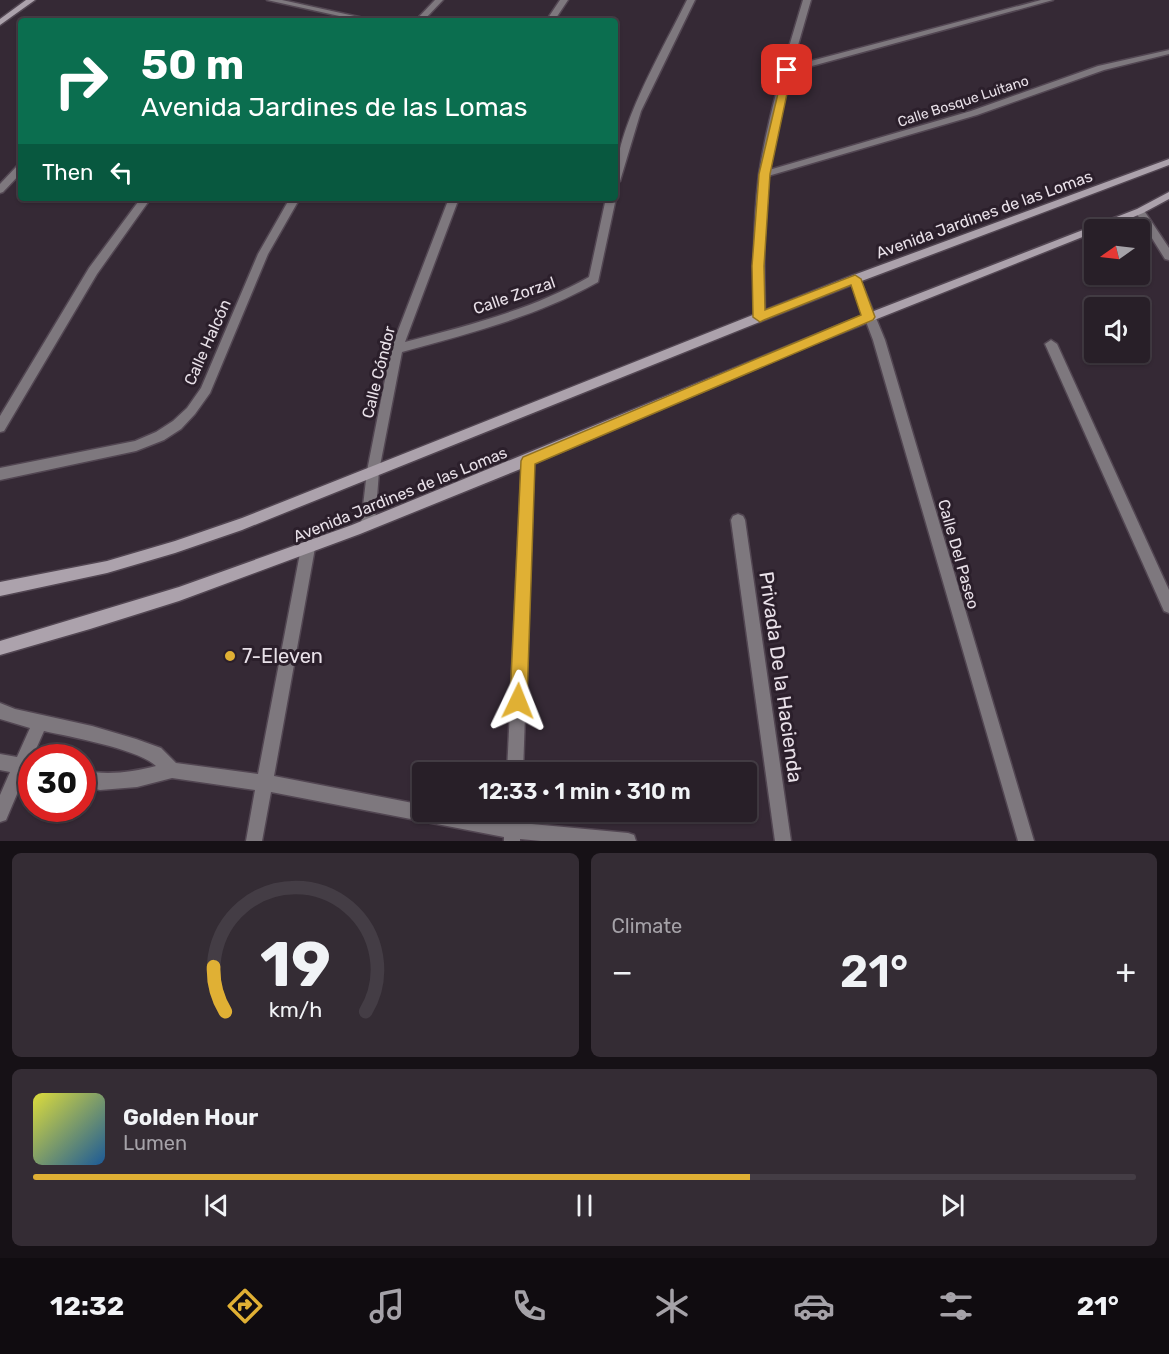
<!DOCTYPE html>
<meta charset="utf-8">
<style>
:root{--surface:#281f28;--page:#342c34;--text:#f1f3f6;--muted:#a5a2a8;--line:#443d45;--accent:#e0b034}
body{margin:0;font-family:Rubik,sans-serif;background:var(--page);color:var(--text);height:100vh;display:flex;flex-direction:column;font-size:22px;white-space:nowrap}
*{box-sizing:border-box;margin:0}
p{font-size:20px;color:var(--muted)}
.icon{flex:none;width:33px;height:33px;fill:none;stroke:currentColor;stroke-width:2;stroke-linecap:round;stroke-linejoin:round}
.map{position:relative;height:841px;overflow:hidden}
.sheet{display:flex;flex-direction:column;gap:12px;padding:12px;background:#161116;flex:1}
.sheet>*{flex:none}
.top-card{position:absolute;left:18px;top:18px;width:600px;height:183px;border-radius:6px;box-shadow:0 2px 4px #0004,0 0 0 2px var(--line);background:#0b6e4f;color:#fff;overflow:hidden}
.needle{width:39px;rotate:256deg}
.controls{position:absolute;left:1084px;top:219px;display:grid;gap:12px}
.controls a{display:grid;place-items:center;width:66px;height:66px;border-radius:6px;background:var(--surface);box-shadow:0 2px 4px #0004,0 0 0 2px var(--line);font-size:30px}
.speed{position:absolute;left:18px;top:744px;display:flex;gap:12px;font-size:30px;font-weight:700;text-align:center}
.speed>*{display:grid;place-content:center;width:78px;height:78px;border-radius:50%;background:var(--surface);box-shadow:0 2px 4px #0004,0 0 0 2px var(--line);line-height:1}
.speed .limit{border:9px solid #d22;background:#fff;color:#111}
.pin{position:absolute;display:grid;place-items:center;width:51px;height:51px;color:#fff;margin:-26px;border-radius:12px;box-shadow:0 3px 9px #0006}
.me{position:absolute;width:66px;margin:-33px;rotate:2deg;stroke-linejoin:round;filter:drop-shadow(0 0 4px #0008)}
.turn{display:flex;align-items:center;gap:21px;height:126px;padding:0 24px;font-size:27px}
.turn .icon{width:78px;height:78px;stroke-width:2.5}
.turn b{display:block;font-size:42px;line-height:51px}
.then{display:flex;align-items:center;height:57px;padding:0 24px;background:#0003;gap:12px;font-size:22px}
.big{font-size:45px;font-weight:600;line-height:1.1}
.sheet .card{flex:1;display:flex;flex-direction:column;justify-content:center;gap:9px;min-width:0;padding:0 21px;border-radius:9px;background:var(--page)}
.sheet .dial{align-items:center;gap:0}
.dial svg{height:156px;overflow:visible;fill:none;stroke:var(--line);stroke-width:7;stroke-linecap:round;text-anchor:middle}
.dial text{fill:var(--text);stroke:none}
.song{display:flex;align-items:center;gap:18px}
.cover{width:72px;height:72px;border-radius:9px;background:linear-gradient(135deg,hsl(60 70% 55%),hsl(210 70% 35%))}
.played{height:6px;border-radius:3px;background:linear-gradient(90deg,var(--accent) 65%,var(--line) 65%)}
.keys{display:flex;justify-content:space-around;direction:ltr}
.heat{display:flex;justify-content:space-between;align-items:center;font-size:33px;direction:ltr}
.sheet .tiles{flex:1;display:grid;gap:12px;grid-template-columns:1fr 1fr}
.card:last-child{grid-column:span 2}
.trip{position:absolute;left:412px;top:762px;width:345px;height:60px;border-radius:6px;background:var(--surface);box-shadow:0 2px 4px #0004,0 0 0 2px var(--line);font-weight:600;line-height:60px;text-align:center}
.tabs{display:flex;height:96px;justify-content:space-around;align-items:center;background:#100c10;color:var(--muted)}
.tabs .icon{width:42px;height:42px}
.tabs .active{color:var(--accent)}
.tabs b{font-size:27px;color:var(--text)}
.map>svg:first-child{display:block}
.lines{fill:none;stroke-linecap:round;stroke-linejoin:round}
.street-casing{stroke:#524652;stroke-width:3}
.secondary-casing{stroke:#524652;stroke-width:3}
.street{fill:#7e787e;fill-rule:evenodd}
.secondary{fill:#aca2ac;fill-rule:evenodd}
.route{fill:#e0b034;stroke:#927222;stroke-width:1.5}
.poi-dot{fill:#e0b034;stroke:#2b1f2b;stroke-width:2}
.labels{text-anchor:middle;stroke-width:6;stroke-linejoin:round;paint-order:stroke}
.far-street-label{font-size:14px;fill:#e9e1e9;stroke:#2b1f2b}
.street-label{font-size:16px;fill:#e9e1e9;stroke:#2b1f2b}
.near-poi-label{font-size:20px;fill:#e9e1e9;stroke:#2b1f2b;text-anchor:start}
.near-street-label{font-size:20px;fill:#e9e1e9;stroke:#2b1f2b}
</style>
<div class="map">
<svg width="1169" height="841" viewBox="0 0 1169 841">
<rect width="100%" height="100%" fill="#352935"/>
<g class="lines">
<defs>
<g id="street">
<path d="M267 0H282L377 21H362Z"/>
<path d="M435 0H443L423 21H415Z"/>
<path d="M560 0H568L554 21H546Z"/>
<path d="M687 0H695L641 111 620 181 615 184C615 129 662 51 687 0Z"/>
<path d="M803 0H811L792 66 1041 0H1053L790 72 776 130 769 170 971 111 1098 66 1169 50V54L1104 70 977 115 768 176 764 246 765 317 760 321 755 317C753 269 753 221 759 174 768 115 786 57 803 0Z"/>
<path d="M21 164V173L3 192 0 193V184L18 165Z"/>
<path d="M615 197 616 198 598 282C536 317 470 333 402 352L379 471 375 524 373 528 368 530 363 528 361 524 367 471 391 349 449 198H459L405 342C469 325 531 310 589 277L606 198Z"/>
<path d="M141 198H151L97 274 4 431 0 432V416L89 268Z"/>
<path d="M290 198H300L268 254 210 393 195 414 181 429 164 440 136 451 0 480V468L135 441 156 432 173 421 187 408 201 388 258 254Z"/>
<path d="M1140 208 1143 209 1169 248V260L1165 259 1135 211Z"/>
<path d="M855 275 860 279 885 340 1034 841H1018L873 340 850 279Z"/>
<path d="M1051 340 1057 344 1169 590V613L1164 611 1045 344Z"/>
<path d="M528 456 532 457 534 461 523 772H507L522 461 524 457Z"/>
<path d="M738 514 743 516 745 520 791 841H775L731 520 733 516Z"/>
<path d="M308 542 313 544 315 548 274 776 423 805V812H459L505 820 506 812H522L521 823 628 833 634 835 636 841H541L520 839V841H504V837L271 792 262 841H246L255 790 172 778 137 787 100 790 82 786V770C107 776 132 772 156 766 138 749 71 737 44 731L32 758V776L25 775 6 820 0 822V795L10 772 0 770V754L17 757 30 728 0 719V703L15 709 92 726 136 739 161 748 176 763 258 774 301 548 303 544Z"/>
</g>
<g id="secondary">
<path d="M26 0H35L0 25V19Z"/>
<path d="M1169 159V165L859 282 242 530 175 553 107 573 0 596V582L107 561 175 541 242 518 851 276Z"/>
<path d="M1169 192V199L1143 213 1102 230H1095V232L814 344 533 464 360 534 179 601 90 629 0 655V641L179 587 352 525 861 316 1137 209Z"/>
</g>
</defs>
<use href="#street" class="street-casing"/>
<use href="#secondary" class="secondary-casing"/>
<use href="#street" class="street"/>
<use href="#secondary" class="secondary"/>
</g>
<path class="route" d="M784 68 792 70 770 174 764 266 765 310 855 275 861 279 875 317 873 320 535 464 527 701 524 707 518 709 512 707 510 701 521 461 523 457 861 315 851 285 764 320 760 322 753 317 752 266 759 174Z"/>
<circle class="poi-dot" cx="230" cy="656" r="6"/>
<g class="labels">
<g class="far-street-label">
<text transform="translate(963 101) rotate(-18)" y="5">Calle Bosque Luitano</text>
</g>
<g class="street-label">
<text transform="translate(984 214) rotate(-20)" y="6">Avenida Jardines de las Lomas</text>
<text transform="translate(514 295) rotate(-19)" y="6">Calle Zorzal</text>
<text transform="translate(207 342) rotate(-66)" y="6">Calle Halcón</text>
<text transform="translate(378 372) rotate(-76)" y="6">Calle Cóndor</text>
<text transform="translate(400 494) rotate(-22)" y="6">Avenida Jardines de las Lomas</text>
<text transform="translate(959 554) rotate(74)" y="6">Calle Del Paseo</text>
</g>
<g class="near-poi-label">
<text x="242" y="663">7-Eleven</text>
</g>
<g class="near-street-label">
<text transform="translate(781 677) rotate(82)" y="7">Privada De la Hacienda</text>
</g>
</g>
</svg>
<div class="controls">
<a><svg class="needle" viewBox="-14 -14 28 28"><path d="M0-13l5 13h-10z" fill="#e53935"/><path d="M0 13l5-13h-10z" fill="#a5a2a8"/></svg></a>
<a><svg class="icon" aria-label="sound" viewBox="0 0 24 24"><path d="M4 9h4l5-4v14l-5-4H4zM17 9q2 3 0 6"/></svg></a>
</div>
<div class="speed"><div class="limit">30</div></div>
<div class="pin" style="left:787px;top:70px;background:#d93025"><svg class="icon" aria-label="arrive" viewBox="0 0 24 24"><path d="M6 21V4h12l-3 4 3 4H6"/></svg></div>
<svg class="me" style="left:518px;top:701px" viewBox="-20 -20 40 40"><path d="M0-17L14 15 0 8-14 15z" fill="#e0b034" stroke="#fff" stroke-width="4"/></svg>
<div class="trip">12:33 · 1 min · 310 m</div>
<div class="top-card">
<div class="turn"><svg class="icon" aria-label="right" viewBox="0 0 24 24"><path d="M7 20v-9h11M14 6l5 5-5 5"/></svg><div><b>50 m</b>Avenida Jardines de las Lomas</div></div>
<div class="then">Then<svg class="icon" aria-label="left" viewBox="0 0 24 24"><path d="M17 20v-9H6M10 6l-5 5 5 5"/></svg></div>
</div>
</div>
<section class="sheet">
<div class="tiles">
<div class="card dial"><svg viewBox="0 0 100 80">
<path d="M14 69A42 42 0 1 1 86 69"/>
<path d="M14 69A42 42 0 0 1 8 46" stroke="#e0b034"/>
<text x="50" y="56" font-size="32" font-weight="700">19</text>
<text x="50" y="72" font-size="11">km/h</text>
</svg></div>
<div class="card"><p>Climate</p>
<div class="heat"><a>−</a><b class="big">21°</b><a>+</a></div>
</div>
<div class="card">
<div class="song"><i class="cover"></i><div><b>Golden Hour</b><p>Lumen</p></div></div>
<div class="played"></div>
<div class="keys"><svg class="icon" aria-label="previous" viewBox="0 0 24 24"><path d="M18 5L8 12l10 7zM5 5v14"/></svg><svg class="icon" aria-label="pause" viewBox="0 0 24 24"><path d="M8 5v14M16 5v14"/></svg><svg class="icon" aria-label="next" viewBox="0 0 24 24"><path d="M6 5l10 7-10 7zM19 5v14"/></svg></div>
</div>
</div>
</section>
<nav class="tabs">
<b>12:32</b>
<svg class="icon active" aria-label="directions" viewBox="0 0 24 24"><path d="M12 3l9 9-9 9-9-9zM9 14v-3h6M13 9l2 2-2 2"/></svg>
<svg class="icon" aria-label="music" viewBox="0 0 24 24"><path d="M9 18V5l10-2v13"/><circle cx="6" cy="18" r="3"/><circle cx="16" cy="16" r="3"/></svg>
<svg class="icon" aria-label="phone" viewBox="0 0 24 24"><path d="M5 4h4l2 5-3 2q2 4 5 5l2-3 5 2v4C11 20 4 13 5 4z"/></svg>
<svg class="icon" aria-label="climate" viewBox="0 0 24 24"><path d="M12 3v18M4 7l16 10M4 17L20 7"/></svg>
<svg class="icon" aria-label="car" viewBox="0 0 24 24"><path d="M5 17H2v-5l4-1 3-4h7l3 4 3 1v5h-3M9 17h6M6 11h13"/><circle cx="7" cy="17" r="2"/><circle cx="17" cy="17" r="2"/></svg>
<svg class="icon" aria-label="filters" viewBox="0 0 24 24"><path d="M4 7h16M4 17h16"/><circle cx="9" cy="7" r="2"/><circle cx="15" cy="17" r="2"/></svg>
<b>21°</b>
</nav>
